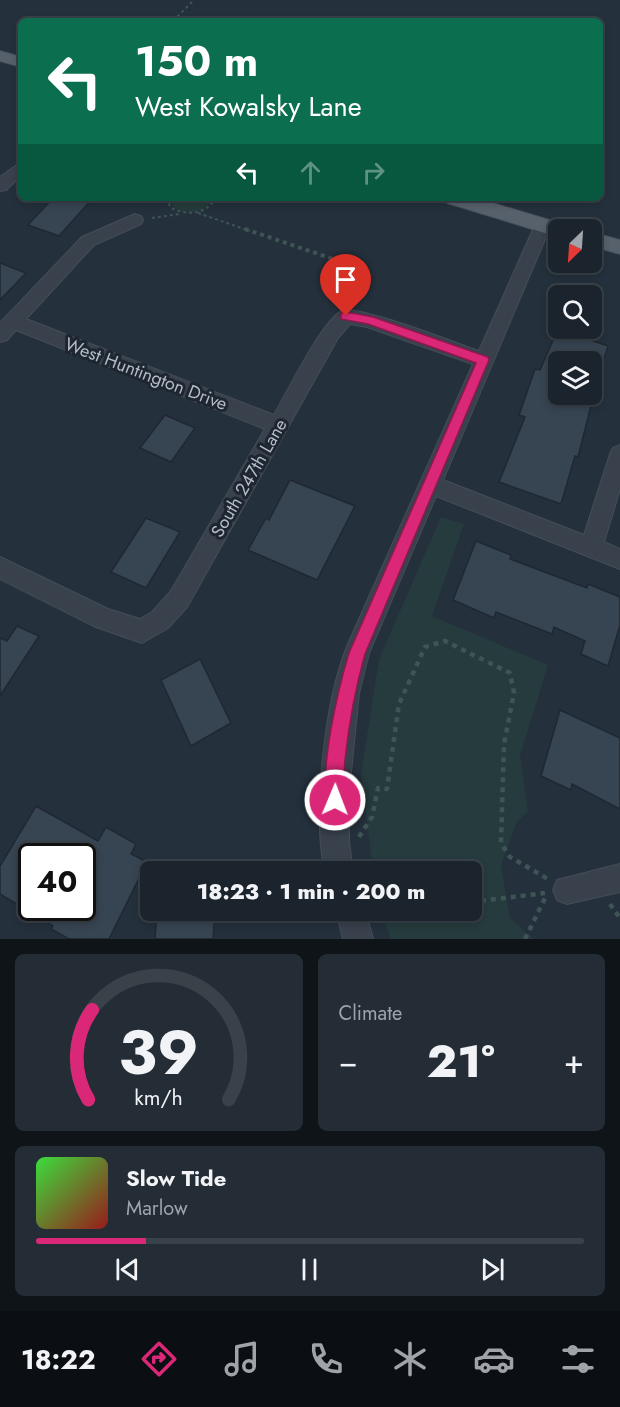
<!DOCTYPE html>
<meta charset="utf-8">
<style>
:root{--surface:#1b242d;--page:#242c35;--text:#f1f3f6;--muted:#a0a4aa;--line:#394149;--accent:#db2777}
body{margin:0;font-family:Jost,sans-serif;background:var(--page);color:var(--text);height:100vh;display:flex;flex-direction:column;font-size:22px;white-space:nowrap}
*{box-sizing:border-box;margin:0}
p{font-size:20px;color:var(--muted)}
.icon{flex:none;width:33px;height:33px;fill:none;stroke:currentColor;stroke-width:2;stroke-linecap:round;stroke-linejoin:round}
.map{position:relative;height:939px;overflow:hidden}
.details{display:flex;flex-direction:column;gap:15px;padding:15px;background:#0f1419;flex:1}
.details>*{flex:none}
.guide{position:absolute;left:18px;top:18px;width:585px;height:183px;border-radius:9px;box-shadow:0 3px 9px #0003,0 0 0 2px var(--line);background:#0b6e4f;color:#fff;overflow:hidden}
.needle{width:39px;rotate:205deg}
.fabs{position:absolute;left:548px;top:219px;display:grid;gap:12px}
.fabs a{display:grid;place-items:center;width:54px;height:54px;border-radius:9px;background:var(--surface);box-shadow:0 3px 9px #0003,0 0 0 2px var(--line);font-size:30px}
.speed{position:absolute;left:18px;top:843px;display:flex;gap:12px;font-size:30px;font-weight:700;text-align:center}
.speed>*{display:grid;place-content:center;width:78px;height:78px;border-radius:50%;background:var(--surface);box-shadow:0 3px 9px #0003,0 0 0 2px var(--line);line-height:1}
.speed .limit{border:3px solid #111;border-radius:9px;background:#fff;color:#111}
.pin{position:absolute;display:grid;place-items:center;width:51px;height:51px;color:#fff;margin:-62px -26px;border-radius:50% 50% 50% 0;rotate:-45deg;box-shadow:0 0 6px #0007}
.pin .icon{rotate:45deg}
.me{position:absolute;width:66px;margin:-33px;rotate:1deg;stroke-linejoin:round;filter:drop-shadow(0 0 4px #0008)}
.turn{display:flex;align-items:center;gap:21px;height:126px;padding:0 18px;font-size:27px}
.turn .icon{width:78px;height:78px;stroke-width:2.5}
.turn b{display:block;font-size:42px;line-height:51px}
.lanes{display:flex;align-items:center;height:57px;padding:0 18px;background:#0003;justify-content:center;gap:30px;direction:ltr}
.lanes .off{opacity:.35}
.big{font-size:45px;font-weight:800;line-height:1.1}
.details .tile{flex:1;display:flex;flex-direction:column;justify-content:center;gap:9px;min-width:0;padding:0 21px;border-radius:9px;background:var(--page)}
.details .dial{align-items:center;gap:0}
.dial svg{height:156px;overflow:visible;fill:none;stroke:var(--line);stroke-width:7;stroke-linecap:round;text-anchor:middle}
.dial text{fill:var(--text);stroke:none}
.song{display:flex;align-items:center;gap:18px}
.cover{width:72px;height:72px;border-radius:9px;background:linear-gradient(135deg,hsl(120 70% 55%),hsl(0 70% 35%))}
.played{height:6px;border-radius:3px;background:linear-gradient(90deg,var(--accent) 20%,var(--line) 20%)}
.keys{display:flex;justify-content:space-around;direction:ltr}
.heat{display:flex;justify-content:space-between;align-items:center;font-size:33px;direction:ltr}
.details .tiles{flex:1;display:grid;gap:15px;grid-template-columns:1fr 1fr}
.tile:last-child{grid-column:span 2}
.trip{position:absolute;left:140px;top:861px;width:342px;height:60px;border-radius:9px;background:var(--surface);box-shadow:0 3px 9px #0003,0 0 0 2px var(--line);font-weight:800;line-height:60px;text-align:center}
.tab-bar{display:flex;height:96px;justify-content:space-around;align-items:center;background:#0b0e12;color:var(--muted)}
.tab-bar .icon{width:42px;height:42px}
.tab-bar .on{color:var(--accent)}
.tab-bar b{font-size:27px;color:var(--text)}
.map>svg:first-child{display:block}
.green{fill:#263b3d}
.building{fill:#374452;stroke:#1f2833;stroke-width:1.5;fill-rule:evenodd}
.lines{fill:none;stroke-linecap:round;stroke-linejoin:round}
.minor-casing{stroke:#444d58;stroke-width:2}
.major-casing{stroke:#444d58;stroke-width:2}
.path-far2{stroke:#3f5455;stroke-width:2;stroke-dasharray:3 3;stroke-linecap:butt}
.path-far1{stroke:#3f5455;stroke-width:4;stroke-dasharray:4 4;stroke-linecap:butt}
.path{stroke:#3f5455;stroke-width:4.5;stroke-dasharray:5 5;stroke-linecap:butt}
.minor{fill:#38414c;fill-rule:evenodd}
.major{fill:#56616c;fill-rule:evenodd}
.route{fill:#db2777;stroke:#8e194d;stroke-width:1.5}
.labels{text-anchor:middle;stroke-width:6;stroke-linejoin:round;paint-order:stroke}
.street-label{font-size:18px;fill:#b4bcc7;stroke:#1d2631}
</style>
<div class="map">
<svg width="620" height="939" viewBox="0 0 620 939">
<rect width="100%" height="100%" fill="#24303c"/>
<g class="green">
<path d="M168 198H213C206 214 188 215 174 208Z"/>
<path d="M441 517 464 524 432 616 548 665 520 756 528 811 517 822 501 865 510 918 534 939H391L381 911 471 910V872L373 871 361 774 379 659Z"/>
</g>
<g class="building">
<path d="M53 198H93L59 236 28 225Z"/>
<path d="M0 263 26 273 0 300Z"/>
<path d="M558 329 608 346 603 362H558V394H594L578 457 575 456 561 504 499 482 525 417 519 415 535 369 540 370Z"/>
<path d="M165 415 195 428 171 462 140 448Z"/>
<path d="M290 480 355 506 317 580 248 550 266 518 269 520Z"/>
<path d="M146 518 180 532 146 588 111 572Z"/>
<path d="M476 541 511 555 510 559 587 588 588 584 620 597V625L608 666 581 654 585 641 554 627 552 634 496 612 494 618 453 600Z"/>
<path d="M17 626 39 636 0 696V638L7 641Z"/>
<path d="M200 659 231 723 191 746 161 680Z"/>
<path d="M560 710 620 738V809L572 784 571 790 541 776Z"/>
<path d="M36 806 98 841 106 827 136 844 131 854 147 862 109 939H69L51 929 53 926 0 894V866ZM32 856H82V908H32Z"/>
<path d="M157 910H215L213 939H155Z"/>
</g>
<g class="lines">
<defs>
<g id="minor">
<path d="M21 162V176L6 190 0 191V177Z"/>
<path d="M135 214 141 216 143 220 141 224 94 245 26 319 274 415C286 394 323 319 342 311 357 304 458 344 479 351L535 225 543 219 551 225 443 480 584 535 610 454 613 448 620 445V489L604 542 620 549V569L436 496 369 653 359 693 349 792V842L353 872H325C312 813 325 700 348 644L473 364 367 327 350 324 338 338 187 607 168 628 142 643 96 627 0 579V557L108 609 140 619 152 612 171 591 265 429 16 330 7 340 0 342V323L82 237Z"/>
<path d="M620 864V892L567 904 557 900 553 890 557 880Z"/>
<path d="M336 910H365L373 939H343Z"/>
</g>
<g id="major">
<path d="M0 51 21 57V67L0 61Z"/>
<path d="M444 198H476L566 225 569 230H558V237L447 203Z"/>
<path d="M591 232 620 240V254L591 246Z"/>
</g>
</defs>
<use href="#minor" class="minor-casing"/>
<use href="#major" class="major-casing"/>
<g class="path-far2">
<path d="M173 21 194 0"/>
<path d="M166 198 171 208C188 216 205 215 216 198"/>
<path d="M198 213 250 231"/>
<path d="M152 218 180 214"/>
</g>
<path class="path-far1" d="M245 229 345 263 353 276 349 302"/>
<g class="path">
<path d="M359 837 372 817 378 788 387 789 399 704 425 647 445 641 510 673 514 693 504 744 501 843 510 857 548 879"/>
<path d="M471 902 545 893"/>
<path d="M610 904 620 918"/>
<path d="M525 939 546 896"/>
</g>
<use href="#minor" class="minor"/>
<use href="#major" class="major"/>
</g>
<path class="route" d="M346 312 373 317 488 357 489 360 365 654C355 689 349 723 345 760 343 775 347 792 342 806L335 809 329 806C317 776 339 686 349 653L476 363 368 324 341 319V313Z"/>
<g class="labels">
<g class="street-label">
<text transform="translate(146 374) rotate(21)" y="6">West Huntington Drive</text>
<text transform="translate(249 478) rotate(-60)" y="6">South 247th Lane</text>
</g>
</g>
</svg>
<div class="fabs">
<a><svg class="needle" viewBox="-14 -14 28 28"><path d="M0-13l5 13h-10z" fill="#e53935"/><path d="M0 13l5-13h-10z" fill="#a0a4aa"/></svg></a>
<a><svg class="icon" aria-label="search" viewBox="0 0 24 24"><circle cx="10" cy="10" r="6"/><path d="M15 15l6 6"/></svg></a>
<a><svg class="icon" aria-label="layers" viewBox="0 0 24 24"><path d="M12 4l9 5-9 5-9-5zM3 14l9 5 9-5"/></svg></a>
</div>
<div class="speed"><div class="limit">40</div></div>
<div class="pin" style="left:346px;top:316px;background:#d93025"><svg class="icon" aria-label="arrive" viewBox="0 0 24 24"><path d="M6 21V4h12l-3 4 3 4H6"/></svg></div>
<svg class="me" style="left:335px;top:800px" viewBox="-20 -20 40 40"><circle r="17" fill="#db2777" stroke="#fff" stroke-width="3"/><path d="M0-11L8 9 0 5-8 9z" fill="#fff"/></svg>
<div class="trip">18:23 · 1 min · 200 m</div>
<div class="guide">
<div class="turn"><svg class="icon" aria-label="left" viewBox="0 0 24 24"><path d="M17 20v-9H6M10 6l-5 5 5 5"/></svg><div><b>150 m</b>West Kowalsky Lane</div></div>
<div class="lanes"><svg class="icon" aria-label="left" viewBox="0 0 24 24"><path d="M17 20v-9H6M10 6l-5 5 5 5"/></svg><svg class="icon off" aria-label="ahead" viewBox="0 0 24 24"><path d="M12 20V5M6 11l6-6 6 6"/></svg><svg class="icon off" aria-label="right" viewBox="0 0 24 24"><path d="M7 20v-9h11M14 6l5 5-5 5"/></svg></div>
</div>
</div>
<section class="details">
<div class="tiles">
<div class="tile dial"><svg viewBox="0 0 100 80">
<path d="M14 69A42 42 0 1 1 86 69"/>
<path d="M14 69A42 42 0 0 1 16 23" stroke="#db2777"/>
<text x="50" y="56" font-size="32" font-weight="700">39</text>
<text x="50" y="72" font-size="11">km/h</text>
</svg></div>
<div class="tile"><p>Climate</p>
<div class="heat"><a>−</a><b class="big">21°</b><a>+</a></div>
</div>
<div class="tile">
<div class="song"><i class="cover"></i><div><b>Slow Tide</b><p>Marlow</p></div></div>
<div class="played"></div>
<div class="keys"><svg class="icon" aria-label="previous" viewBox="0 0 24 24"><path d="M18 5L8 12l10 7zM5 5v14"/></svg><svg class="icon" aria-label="pause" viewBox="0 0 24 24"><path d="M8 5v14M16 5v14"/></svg><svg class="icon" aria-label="next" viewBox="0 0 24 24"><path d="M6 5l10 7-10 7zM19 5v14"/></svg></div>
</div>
</div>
</section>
<nav class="tab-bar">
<b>18:22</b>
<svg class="icon on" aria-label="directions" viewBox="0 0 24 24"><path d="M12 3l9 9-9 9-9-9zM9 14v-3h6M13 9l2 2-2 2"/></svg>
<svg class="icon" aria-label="music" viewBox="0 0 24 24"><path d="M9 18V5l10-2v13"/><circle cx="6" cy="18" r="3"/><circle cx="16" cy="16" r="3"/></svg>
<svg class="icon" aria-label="phone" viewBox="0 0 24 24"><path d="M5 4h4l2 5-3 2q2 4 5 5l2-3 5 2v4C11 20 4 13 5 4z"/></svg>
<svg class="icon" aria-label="climate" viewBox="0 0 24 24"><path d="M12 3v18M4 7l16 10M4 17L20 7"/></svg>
<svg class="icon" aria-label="car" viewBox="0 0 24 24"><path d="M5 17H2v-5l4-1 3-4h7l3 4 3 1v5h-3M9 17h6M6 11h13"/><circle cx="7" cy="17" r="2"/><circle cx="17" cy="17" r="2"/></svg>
<svg class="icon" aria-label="filters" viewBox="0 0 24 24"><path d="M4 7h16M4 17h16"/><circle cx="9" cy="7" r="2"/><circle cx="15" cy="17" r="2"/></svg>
</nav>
